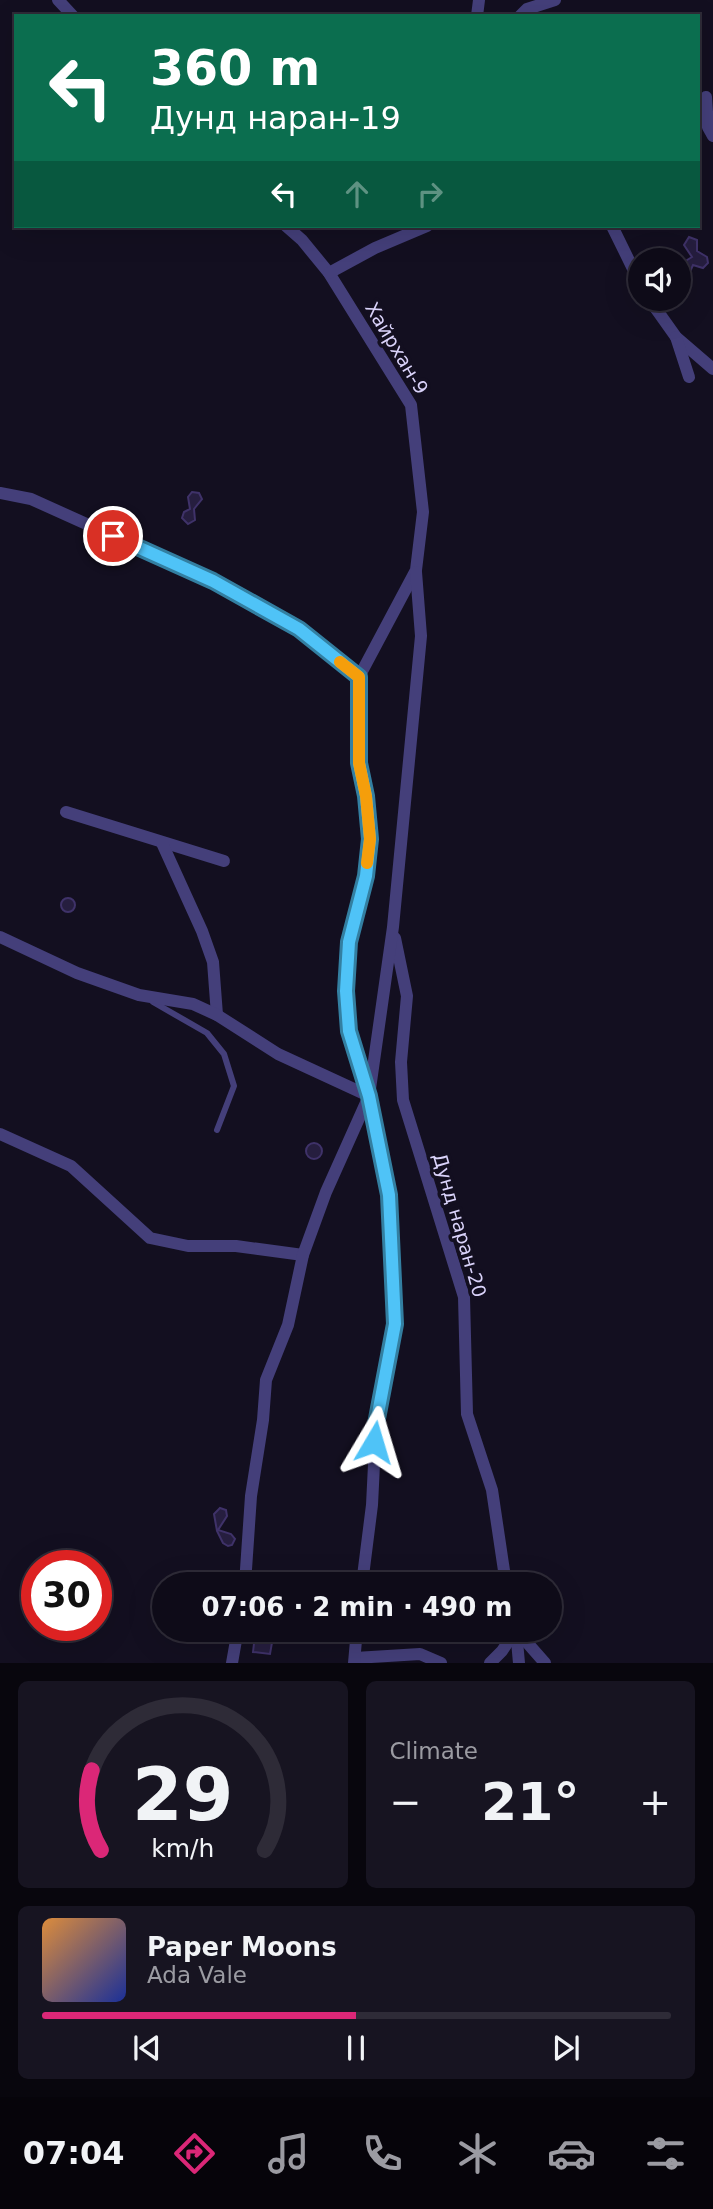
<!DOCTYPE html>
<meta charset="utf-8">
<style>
:root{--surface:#0e0b18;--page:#171421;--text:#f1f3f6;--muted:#9b9ba2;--line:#2e2b37;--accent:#db2777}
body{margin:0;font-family:"DejaVu Sans",sans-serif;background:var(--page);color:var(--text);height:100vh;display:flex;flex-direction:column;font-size:26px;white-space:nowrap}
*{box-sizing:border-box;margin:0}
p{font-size:23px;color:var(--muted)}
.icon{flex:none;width:38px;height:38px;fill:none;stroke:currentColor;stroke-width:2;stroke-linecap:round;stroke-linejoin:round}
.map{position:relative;height:1663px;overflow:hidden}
.side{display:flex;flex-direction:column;gap:18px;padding:18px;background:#08060d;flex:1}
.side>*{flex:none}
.banner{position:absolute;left:14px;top:14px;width:686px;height:214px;border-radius:0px;box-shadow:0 7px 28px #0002,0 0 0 2px var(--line);background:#0b6e4f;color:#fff;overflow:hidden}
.tools{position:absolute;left:628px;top:248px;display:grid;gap:14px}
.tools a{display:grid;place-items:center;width:63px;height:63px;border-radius:50%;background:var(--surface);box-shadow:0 7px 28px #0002,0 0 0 2px var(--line);font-size:35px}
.speed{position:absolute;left:21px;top:1550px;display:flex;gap:14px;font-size:35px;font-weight:700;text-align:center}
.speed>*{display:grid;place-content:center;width:91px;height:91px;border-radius:50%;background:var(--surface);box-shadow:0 7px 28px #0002,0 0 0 2px var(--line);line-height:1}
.speed .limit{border:10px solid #d22;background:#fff;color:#111}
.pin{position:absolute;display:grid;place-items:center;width:60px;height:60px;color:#fff;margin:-30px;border:4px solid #fff;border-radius:50%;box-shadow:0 2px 7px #0007}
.me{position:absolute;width:77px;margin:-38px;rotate:7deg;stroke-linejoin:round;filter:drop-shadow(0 0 5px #0008)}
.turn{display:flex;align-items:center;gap:24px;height:147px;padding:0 21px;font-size:32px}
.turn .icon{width:91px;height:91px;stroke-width:2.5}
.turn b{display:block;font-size:49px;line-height:60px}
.lanes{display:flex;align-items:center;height:66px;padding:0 21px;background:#0003;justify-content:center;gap:35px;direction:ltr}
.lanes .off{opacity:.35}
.big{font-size:52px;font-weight:800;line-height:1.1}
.side .card{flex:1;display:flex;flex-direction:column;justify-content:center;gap:10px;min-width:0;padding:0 24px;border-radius:10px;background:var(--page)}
.side .dial{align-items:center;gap:0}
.dial svg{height:182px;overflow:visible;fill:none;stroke:var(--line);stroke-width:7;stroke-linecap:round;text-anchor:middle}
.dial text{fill:var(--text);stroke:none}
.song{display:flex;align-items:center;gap:21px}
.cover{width:84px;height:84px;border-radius:10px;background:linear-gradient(135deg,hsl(30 70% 55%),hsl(230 70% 35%))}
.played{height:7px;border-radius:4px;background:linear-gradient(90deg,var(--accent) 50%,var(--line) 50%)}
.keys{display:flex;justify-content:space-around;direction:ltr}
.heat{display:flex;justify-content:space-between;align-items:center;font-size:38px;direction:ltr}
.side .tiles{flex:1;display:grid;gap:18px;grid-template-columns:1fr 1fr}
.card:last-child{grid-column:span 2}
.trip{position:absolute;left:152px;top:1572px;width:410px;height:70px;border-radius:35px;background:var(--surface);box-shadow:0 7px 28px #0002,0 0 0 2px var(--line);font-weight:800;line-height:70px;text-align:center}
.tab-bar{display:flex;height:112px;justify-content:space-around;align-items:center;background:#06040a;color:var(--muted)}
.tab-bar .icon{width:49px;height:49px}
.tab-bar .selected{color:var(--accent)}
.tab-bar b{font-size:32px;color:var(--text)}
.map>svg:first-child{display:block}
.building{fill:#261e3f;stroke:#3f3269;stroke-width:2}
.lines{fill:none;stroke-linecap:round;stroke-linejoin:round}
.lane{stroke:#443f7a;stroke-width:6}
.street{stroke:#443f7a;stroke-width:12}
.route-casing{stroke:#337fa1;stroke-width:18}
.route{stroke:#4fc3f7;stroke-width:12}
.slow{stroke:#f59e0b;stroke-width:12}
.labels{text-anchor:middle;stroke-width:7;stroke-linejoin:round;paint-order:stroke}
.street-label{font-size:19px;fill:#dad3fa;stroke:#130f20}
</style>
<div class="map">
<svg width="713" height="1663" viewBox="0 0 713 1663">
<rect width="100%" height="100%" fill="#130f20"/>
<g class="building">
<path d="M689 237 697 240V251L707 257 708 263 703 268 693 265 689 274 679 278V265L692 257 684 245Z"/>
<path d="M192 492 199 493 202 499 194 509 195 520 188 524 182 518 184 512 190 509 188 497Z"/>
<circle cx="68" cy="905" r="7"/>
<circle cx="314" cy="1151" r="8"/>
<path d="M220 1508 226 1510 227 1516 218 1530 231 1534 235 1539 232 1545 228 1546 223 1543 217 1531 214 1514Z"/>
<path d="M255 1635 273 1637 270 1654 253 1652Z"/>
</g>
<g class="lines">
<path class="lane" d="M153 1002 207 1033 224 1054 234 1086 217 1130"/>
<g class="street">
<path d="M58 0 73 16"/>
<path d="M477 16 479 0"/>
<path d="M520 16 527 9 555 0"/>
<path d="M706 97 708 127 713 136"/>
<path d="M286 226 302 240 329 273 411 405 423 512 416 570 359 677V763L366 796 370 839 366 876 349 942 346 991 349 1031 369 1096 389 1195 395 1324 376 1424 372 1505 362 1584"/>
<path d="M612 226 640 283"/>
<path d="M329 273 375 248 427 226"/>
<path d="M649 299 676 337 713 369"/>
<path d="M676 337 689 377"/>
<path d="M0 493 31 499 213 581 299 630 359 677"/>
<path d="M66 812 224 861"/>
<path d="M162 843 202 931 213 962 217 1015"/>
<path d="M0 937 77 973 139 995 193 1004 217 1015 278 1054 369 1096"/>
<path d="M395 938 407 996 401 1062 403 1100 464 1297 467 1414 492 1490 506 1584"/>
<path d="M0 1134 71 1166 150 1238 188 1246H236L303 1255"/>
<path d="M245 1584 251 1496 263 1420 266 1380 288 1325 303 1255 326 1192 369 1096 393 927 421 636 416 572"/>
<path d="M516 1630 519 1663"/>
<path d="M355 1658 420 1654 441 1663"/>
<path d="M232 1663 238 1629"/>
<path d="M354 1663 357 1629"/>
<path d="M490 1663 502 1651 516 1630 545 1663"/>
</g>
</g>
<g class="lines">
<defs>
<path id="route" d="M113 536 213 581 299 629 359 677V763L366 796 370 839 366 876 349 942 346 991 349 1031 369 1096 389 1195 395 1324 376 1424 374 1442"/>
</defs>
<use href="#route" class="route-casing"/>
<use href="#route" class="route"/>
<path class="slow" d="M340 662 359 677V763L366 796 370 839 367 863"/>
</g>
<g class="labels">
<g class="street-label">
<text transform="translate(397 348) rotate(59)" y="7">Хайрхан-9</text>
<text transform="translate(460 1225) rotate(74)" y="7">Дунд наран-20</text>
</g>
</g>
</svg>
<div class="tools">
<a><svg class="icon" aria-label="sound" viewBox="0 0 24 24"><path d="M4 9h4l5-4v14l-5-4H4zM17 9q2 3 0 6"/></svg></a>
</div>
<div class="speed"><div class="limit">30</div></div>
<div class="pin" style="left:113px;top:536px;background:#d93025"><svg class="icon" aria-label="arrive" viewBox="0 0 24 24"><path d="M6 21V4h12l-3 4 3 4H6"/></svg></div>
<svg class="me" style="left:374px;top:1442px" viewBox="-20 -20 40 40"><path d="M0-17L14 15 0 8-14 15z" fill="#4fc3f7" stroke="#fff" stroke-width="4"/></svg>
<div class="trip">07:06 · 2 min · 490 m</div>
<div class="banner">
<div class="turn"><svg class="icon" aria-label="left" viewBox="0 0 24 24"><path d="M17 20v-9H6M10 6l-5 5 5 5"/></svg><div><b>360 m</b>Дунд наран-19</div></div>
<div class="lanes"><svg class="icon" aria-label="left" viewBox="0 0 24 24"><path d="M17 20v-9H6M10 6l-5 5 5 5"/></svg><svg class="icon off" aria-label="ahead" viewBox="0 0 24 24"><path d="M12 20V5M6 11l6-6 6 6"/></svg><svg class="icon off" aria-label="right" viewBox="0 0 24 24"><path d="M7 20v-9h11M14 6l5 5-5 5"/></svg></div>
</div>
</div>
<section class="side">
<div class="tiles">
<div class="card dial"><svg viewBox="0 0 100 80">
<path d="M14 69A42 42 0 1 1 86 69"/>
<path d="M14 69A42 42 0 0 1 10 34" stroke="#db2777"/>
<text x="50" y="56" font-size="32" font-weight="700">29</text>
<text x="50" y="72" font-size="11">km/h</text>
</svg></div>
<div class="card"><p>Climate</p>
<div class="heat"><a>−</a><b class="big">21°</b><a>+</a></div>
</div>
<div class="card">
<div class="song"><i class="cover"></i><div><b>Paper Moons</b><p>Ada Vale</p></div></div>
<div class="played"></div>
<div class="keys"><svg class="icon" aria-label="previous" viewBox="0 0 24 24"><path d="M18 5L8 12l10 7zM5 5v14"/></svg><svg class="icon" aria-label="pause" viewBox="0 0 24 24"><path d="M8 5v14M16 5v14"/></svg><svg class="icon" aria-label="next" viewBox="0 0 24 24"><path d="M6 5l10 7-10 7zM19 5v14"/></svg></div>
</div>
</div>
</section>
<nav class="tab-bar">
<b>07:04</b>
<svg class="icon selected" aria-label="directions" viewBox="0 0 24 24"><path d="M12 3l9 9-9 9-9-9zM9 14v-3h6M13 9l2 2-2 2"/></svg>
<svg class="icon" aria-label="music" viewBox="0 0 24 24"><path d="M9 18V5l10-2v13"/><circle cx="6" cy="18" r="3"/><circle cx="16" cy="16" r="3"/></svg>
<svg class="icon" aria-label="phone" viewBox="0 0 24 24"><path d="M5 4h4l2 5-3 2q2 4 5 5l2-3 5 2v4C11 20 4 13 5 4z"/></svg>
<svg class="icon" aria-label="climate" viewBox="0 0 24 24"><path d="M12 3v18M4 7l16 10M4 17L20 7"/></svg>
<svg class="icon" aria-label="car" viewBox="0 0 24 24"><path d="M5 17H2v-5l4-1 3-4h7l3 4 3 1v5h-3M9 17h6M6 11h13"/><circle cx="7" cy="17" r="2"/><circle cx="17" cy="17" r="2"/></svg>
<svg class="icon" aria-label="filters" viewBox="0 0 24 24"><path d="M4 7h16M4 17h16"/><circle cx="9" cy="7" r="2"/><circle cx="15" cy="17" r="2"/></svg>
</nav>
